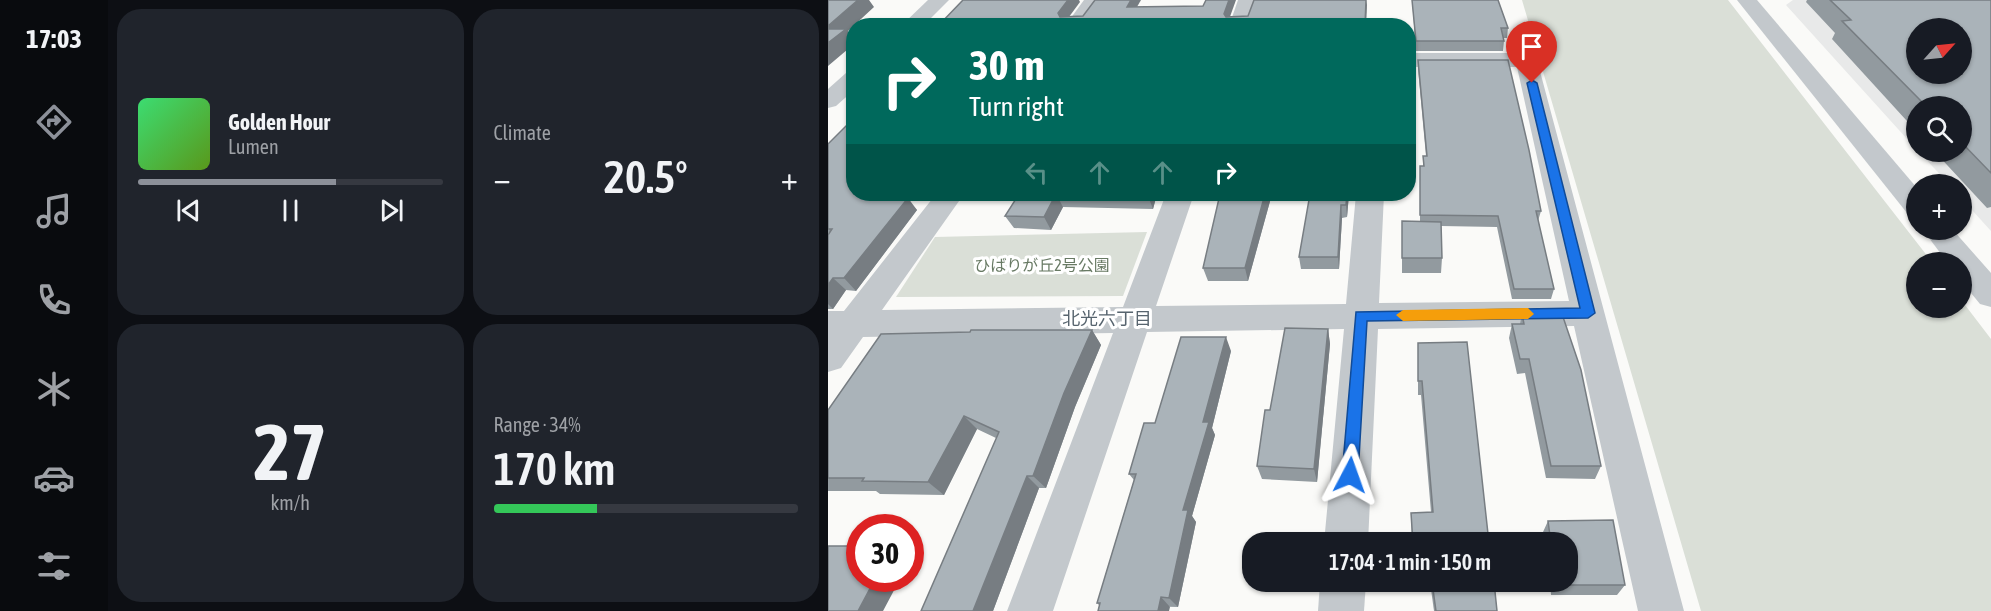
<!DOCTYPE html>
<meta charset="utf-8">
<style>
:root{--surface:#171b24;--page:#20242c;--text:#f1f3f6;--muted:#9ea1a6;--line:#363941;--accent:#8c9099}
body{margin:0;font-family:"Asap Condensed","Noto Sans JP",sans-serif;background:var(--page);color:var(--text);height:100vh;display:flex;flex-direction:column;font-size:22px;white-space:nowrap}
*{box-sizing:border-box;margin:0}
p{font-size:20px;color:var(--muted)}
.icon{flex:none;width:33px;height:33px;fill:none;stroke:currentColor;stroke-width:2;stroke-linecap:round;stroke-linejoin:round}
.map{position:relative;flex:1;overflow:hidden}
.panel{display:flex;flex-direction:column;gap:9px;padding:9px;background:#0d0f14;width:720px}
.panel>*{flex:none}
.banner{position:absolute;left:18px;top:18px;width:570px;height:183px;border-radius:24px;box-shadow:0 2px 4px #0004;background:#00695c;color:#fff;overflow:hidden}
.needle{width:39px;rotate:63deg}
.fabs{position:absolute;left:1078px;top:18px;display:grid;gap:12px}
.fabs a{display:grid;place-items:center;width:66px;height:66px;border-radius:50%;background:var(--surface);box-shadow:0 2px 4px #0004;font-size:30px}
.speed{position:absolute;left:18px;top:514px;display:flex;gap:12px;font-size:30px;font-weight:700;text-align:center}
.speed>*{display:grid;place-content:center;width:78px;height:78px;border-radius:50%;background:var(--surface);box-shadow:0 2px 4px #0004;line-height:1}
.speed .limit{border:9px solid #d22;background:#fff;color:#111}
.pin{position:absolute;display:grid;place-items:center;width:51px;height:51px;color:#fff;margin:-62px -26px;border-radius:50% 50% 50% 0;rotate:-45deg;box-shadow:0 0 6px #0007}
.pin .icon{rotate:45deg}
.me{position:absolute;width:66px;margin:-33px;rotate:4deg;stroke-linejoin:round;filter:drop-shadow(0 0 4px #0008)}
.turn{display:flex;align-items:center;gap:21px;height:126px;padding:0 24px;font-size:27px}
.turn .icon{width:78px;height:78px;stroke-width:2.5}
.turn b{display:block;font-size:42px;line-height:51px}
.lanes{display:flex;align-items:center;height:57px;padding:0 24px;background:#0003;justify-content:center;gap:30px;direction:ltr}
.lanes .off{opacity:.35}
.big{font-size:45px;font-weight:600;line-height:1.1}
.panel .widget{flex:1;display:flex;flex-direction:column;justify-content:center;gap:9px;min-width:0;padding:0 21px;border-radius:24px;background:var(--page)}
.panel .dial{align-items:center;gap:0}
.dial b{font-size:78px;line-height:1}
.song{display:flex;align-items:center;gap:18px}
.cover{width:72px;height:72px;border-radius:9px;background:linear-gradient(135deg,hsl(140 70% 55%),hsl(90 70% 35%))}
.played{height:6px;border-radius:3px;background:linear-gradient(90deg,var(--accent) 65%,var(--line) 65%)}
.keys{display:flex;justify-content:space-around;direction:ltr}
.heat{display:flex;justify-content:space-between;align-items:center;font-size:33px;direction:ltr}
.charge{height:9px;border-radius:4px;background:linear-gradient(90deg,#34c759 34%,var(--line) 0)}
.panel .tiles{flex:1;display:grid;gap:9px;grid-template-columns:repeat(2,1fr)}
.trip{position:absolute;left:414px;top:532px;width:336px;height:60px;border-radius:24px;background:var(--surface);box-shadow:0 2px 4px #0004;font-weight:600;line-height:60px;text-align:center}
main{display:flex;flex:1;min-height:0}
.dock{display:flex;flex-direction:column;width:108px;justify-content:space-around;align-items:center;background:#090b0e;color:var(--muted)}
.dock .icon{width:42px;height:42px}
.dock .current{color:var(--accent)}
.dock b{font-size:27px;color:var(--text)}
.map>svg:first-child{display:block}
.built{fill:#e8e9e9;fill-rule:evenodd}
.green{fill:#dadfd7}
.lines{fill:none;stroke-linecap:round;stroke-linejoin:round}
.minor{fill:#c3c8cc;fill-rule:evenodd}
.wall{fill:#929a9f}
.shaded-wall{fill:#777d82}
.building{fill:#aab3b9;stroke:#777d82;stroke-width:1.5;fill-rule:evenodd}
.route{fill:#1a73e8;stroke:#114b97;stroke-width:1.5}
.slow{fill:#f59e0b}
.labels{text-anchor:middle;stroke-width:6;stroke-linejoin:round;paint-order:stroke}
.park-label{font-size:16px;fill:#687a64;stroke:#fff}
.neighbourhood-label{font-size:18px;fill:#57646e;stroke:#fff}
</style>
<main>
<nav class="dock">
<b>17:03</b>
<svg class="icon current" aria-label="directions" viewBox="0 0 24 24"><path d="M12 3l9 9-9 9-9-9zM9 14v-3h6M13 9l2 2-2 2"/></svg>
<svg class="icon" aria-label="music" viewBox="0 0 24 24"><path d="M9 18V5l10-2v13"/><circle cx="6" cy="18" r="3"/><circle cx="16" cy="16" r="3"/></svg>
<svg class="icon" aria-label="phone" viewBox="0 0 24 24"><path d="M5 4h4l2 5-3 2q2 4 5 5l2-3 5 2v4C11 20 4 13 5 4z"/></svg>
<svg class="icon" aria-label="climate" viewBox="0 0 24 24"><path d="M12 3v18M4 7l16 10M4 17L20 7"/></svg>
<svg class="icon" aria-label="car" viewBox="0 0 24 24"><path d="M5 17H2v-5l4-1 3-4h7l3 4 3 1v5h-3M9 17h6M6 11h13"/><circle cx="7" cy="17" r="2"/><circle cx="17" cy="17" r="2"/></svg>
<svg class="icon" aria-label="filters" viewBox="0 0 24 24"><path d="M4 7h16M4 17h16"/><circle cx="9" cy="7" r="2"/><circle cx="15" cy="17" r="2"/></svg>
</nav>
<section class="panel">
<div class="tiles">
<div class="widget">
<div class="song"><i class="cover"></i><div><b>Golden Hour</b><p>Lumen</p></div></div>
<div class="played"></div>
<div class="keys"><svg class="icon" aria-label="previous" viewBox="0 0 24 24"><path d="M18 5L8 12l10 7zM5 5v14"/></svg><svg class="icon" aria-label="pause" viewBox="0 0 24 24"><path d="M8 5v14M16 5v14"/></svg><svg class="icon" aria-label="next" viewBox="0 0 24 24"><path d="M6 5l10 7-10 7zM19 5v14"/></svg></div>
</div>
<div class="widget"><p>Climate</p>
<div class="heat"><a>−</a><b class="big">20.5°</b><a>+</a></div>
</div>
<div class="widget dial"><b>27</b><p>km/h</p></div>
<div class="widget"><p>Range · 34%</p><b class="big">170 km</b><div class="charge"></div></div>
</div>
</section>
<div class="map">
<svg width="1163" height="611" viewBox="0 0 1163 611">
<rect width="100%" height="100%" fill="#fafaf8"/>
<path class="built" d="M965 0H1163V231L1134 199V184H1121L1091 152H1134V106H1089V150L958 5ZM1089 28H1134V74H1089Z"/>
<g class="green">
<path d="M694 0H900L1104 262H1089V308H1134V301L1163 339V611H873Z"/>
<path d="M319 232 295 296 68 297 107 237Z"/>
</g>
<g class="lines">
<g class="minor">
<path d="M100 0H121L95 26H73Z"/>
<path d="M256 0H276L258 26H237Z"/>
<path d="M410 0H430L421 26H401Z"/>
<path d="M909 0H929L1089 188V215L1079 213Z"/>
<path d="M580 53H698L706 55 709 60 856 611H810L746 326 550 329 540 543H496L516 329 319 332 225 611H179L285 333 35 337 13 368 0 372V311H16L108 194H136L54 310 295 307 338 194H366L328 306 518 304 528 194H556L551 303 741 301 689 67H580Z"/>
<path d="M26 71V90L8 106 0 108V89L18 73Z"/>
<path d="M1095 230H1125L1163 273V307L1152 304 1134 282V262H1119Z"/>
<path d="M492 582H538L536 611H490Z"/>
</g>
</g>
<g class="wall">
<path d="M584 0H670L680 28 679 38H675L676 41 675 51H588Z"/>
<path d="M979 0H1163V207L1159 208 1107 152H1134V106H1089V132L1004 39 1007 33 978 2Z"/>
<path d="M590 60 713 211 710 221 726 289 723 299H684L669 227 613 226 614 258 613 273H574V258L592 222V166H595V156H598L590 69Z"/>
<path d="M0 144 77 198 89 210 28 291 18 290 5 309H0Z"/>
<path d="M191 194H329L325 209 235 207 223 230 186 228 177 216Z"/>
<path d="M444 194 420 281H380L375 268Z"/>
<path d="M521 194 519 217 514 218 511 269H473L471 257Z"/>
<path d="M694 314 773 466 767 479 718 478 697 373 689 374 681 338 684 324H692Z"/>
<path d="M500 329 502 344 489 482 434 479 429 466 442 410Z"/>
<path d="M264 330 273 345 247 407 218 488H211L165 611 168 438 149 429 116 495 52 494 48 491H0V410Z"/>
<path d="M590 343 661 543H584L583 513 603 512 593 395H590Z"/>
<path d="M403 351 384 428 387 435 364 516 368 522 350 607 271 605 269 603 306 480 301 474 327 423Z"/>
<path d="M720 521 797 585 789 595H723L722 582H740V543H717L715 532Z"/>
<path d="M602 582H666L669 611H606Z"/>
</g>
<g class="shaded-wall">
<path d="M30 0H41L46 7 20 31 26 40V44L0 66V26Z"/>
<path d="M240 0H251L252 2 235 25 230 13Z"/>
<path d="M303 0H313L302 19 299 7Z"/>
<path d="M401 0H408L399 25 396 14Z"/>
<path d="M538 0 539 5 538 26H537Z"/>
<path d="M60 194H80L67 211 56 198Z"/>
<path d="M228 194 235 207 223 230 216 217Z"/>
<path d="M320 194H329L325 209 320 196Z"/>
<path d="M437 194H444L420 281 417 268Z"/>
<path d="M519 194H521L519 217 518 205Z"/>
<path d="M80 198 89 210 28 291 16 278Z"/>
<path d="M513 205 514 218 511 269 510 257Z"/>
<path d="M5 278 18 290 5 309 0 304V285Z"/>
<path d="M500 329 502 344 489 482 486 469Z"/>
<path d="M264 330 273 345 247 407 218 488 205 476 236 393Z"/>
<path d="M398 337 403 351 384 428 387 435 364 516 368 522 350 607 341 598 355 510 375 422Z"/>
<path d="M136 416 149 429 116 495 100 482Z"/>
<path d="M199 476 211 488 165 611H145Z"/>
<path d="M47 579H72L55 611H30Z"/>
<path d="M333 597 342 607 341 611H330Z"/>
</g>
<g class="building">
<path d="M0 0H30L0 26Z"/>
<path d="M135 0H240L230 13 232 17 255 16 267 0H303L299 7 375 6 378 0H401L396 14 398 17 420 16 426 0H538L537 26H110Z"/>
<path d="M584 0H670L680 28H673L676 41H588Z"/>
<path d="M1002 0H1163V173L1134 143V106H1098L1014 21 1023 20ZM1089 28H1134V74H1089Z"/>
<path d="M0 29H18L0 43Z"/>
<path d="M590 60H680L701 150 713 211H708L726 289H686L670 216 592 215V166H596L595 156H599Z"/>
<path d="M26 118V194H60L56 198H80L16 278H5L0 285V235L4 229H0V144Z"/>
<path d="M191 194H320V196L228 194 216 217 177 216Z"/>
<path d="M392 194H437L417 268H375Z"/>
<path d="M482 194H519L518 205H513L510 257H471Z"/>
<path d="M574 221 613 222 614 258H574Z"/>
<path d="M694 314H734L753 370 773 466H723L701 359H692L684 324H696Z"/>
<path d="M457 328 500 329 486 469 429 466 437 410H442Z"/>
<path d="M143 330H264L236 393 205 476H199L145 611H93L171 432 136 416 100 482 34 481 36 478H0V410L53 334 142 332Z"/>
<path d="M353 337H398L375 422H381L355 510H360L341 598 333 597 330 611H270L272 603H269L308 474H301L316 423H327Z"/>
<path d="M639 342 661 543H585L583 513 605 512 594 381H590V343Z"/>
<path d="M785 520 797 585H729V582H740V543H723L720 521Z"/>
<path d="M0 546H32V579H47L30 611H0Z"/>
<path d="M604 582H666L669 611H608Z"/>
</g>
<path class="route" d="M704 80 709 83 767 313 760 318 539 321 530 475 528 480 522 483 516 480 514 475 528 312 752 308 699 83Z"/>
<path class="slow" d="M700 308 706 314 700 319 575 321 568 315 575 310Z"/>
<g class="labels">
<g class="park-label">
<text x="214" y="271">ひばりが丘2号公園</text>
</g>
<g class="neighbourhood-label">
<text x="279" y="325">北光六丁目</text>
</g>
</g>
</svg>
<div class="fabs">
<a><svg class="needle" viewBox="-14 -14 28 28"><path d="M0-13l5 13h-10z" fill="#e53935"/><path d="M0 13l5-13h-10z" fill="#9ea1a6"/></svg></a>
<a><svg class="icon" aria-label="search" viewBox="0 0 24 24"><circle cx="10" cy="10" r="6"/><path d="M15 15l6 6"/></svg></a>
<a>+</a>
<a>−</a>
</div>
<div class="speed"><div class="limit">30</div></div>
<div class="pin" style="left:704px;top:83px;background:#d93025"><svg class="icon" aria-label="arrive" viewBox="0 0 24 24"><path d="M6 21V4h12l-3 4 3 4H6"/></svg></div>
<svg class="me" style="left:522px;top:475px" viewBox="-20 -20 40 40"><path d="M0-17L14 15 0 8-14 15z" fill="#1a73e8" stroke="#fff" stroke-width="4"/></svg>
<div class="trip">17:04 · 1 min · 150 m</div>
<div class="banner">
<div class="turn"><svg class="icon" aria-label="right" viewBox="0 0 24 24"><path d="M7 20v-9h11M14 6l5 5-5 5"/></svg><div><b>30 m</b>Turn right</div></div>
<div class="lanes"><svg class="icon off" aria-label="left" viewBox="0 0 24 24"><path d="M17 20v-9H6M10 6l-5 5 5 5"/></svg><svg class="icon off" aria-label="ahead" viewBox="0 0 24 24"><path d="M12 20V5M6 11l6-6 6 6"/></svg><svg class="icon off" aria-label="ahead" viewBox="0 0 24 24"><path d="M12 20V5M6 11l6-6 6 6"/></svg><svg class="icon" aria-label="right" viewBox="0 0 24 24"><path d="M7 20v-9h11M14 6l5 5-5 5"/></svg></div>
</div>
</div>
</main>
